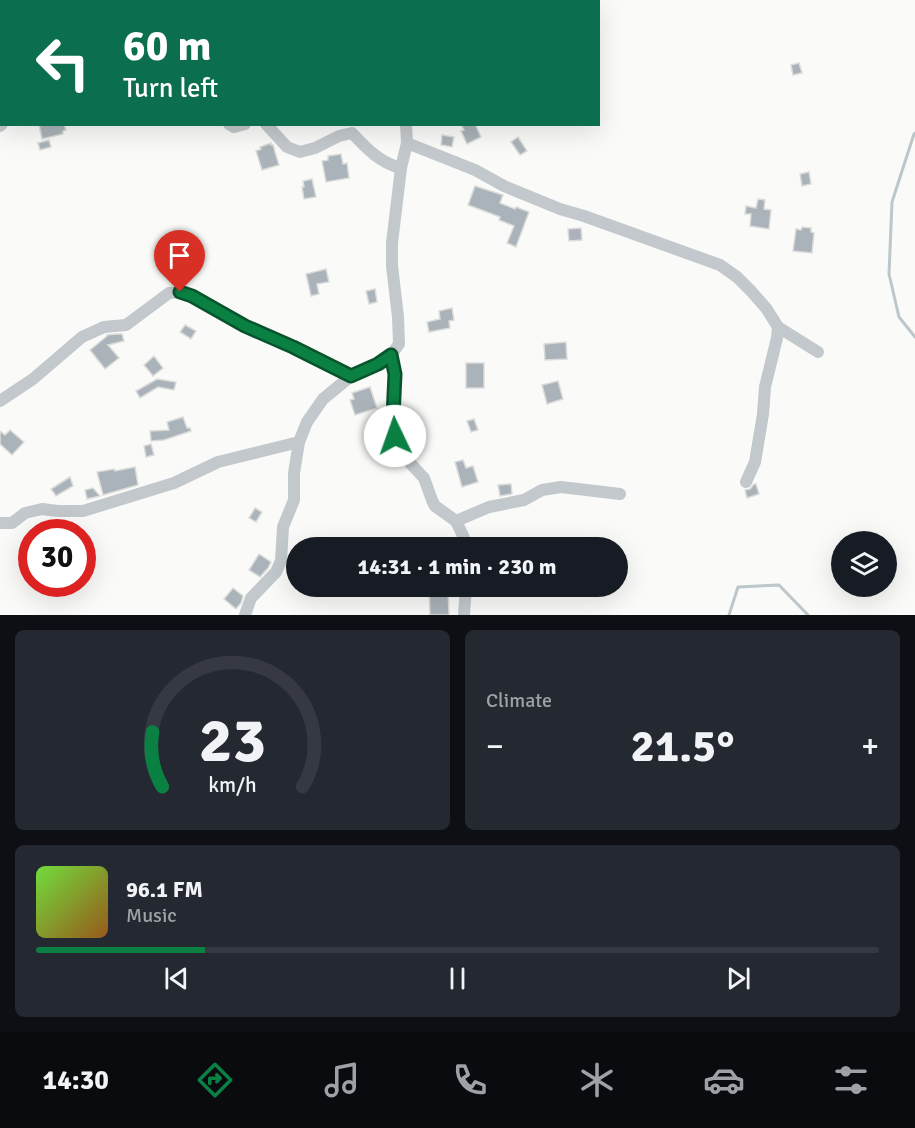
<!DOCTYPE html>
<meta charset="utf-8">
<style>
:root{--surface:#171b24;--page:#242831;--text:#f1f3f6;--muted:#9ea1a6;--line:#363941;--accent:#0b8043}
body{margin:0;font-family:Signika,sans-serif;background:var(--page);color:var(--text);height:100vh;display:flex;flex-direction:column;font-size:22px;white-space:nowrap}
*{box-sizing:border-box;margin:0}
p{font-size:20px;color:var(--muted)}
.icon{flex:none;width:33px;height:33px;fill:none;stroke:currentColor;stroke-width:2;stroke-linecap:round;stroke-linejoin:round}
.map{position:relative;height:615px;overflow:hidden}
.panel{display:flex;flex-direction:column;gap:15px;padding:15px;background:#0d0f14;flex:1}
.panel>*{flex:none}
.guide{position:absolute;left:0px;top:0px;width:600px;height:126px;box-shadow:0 6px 24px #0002;background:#0b6e4f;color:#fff;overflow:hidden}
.tools{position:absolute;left:831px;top:531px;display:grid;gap:12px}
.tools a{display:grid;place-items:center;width:66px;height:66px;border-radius:50%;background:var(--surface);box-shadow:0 6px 24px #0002;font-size:30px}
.speed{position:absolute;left:18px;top:519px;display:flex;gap:12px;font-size:30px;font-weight:700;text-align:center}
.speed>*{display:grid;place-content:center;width:78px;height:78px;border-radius:50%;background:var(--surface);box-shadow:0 6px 24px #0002;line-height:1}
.speed .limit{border:9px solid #d22;background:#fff;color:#111}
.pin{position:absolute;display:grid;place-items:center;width:51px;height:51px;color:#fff;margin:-62px -26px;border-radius:50% 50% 50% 0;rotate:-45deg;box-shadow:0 0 6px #0007}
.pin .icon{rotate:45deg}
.me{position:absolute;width:66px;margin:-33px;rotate:357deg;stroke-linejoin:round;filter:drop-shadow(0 0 4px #0008)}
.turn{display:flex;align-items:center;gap:21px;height:126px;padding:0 24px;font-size:27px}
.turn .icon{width:78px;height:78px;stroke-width:2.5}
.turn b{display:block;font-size:42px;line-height:51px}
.big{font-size:45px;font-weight:700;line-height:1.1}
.panel .card{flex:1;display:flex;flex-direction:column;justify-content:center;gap:9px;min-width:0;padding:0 21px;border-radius:9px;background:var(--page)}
.panel .dial{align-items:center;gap:0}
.dial svg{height:156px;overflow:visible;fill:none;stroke:var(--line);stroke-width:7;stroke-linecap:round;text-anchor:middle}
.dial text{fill:var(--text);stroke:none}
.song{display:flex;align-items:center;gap:18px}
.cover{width:72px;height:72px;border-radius:9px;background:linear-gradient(135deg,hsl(100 70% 55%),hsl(30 70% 35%))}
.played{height:6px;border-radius:3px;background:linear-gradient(90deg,var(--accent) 20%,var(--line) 20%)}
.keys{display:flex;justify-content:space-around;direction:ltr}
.heat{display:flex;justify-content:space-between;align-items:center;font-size:33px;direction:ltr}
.panel .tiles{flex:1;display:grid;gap:15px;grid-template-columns:1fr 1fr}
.card:last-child{grid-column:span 2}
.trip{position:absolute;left:286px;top:537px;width:342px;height:60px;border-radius:30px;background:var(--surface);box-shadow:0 6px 24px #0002;font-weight:700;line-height:60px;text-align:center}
.dock{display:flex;height:96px;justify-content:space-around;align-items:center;background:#090b0e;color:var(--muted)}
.dock .icon{width:42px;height:42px}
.dock .selected{color:var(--accent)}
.dock b{font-size:27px;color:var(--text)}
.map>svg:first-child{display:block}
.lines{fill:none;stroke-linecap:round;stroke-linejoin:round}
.stream{stroke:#bbc7cb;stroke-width:3}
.building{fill:#aab3b9;stroke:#dcdcda;stroke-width:1.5}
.minor{stroke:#c3c8cc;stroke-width:12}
.route-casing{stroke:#07532c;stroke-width:15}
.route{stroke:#0b8043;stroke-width:10}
</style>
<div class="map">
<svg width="915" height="615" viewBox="0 0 915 615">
<rect width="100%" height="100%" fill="#fafaf8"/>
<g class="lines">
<g class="stream">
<path d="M915 133 914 134 892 202 889 274 899 317 915 337"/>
<path d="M729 615 738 587 779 585 808 615"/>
</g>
</g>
<g class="building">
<path d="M799 63 802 73 793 75 791 65Z"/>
<path d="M39 124H64L66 130 63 131V134L42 139Z"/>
<path d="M461 124H475L481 137 467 144 461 131 464 130Z"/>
<path d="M442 135 454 137 452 147 441 145Z"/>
<path d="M518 137 527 151 520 155 511 142Z"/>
<path d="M49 140 51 147 40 150 38 143Z"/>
<path d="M271 143V145H273L279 165 262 170 256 151 261 149 260 147Z"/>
<path d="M341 154 343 164 347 163 349 178 326 182 322 161 328 160V156Z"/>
<path d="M809 172 811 184 802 186 800 174Z"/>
<path d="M312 179 316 197 304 199 302 187H304L303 181Z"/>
<path d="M475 186 503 195 500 203 515 209 516 207 529 212 516 247 507 243 514 226 499 220 500 217 468 205Z"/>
<path d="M758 199 765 200 764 209 771 210 769 229 750 226 751 214H745L746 206 756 208Z"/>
<path d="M802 227 811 228V232L814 233 812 253 793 251 796 229 801 230Z"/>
<path d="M581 228 582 240 569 241 568 229Z"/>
<path d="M326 269 329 282 317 284 319 294 311 296 306 274Z"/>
<path d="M375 289 377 302 369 304 366 291Z"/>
<path d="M452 308 454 320 449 321 450 328 429 332 427 322 440 319 439 311Z"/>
<path d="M185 325 196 331 191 339 180 332Z"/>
<path d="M116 334H122L124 341 108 345 119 358 105 369 90 350 107 336V335Z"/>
<path d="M566 342 567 359 545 360 544 344Z"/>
<path d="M154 356 163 368 153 376 144 365Z"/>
<rect x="466" y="363" width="18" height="25"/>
<path d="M157 379 176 382 174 390 158 387 140 398 136 391Z"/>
<path d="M558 381 563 399 547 404 542 385Z"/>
<path d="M370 387 377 408 355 415 350 400 354 399 352 393Z"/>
<path d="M183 417 187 428H190L191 431 164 440 151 441 150 431 169 430 167 422Z"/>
<path d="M474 419 478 430 471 432 467 421Z"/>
<path d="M10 430 24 442 12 455 0 444V431L5 435Z"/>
<path d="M151 444 154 455 146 457 144 446Z"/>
<path d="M463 460 466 468 473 466 478 482 462 487 455 462Z"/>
<path d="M135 467 138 485 103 495 97 472 114 469 115 471Z"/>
<path d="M70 477 73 486 56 496 51 489Z"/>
<path d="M511 484 512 494 500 496 498 485Z"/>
<path d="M754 484H756L759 494 747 498 745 490 750 489Z"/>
<path d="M93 488 100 496 87 499 85 490Z"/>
<path d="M255 508 262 512 256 522 249 518Z"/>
<path d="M259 554 271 562 268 568 260 577 249 570Z"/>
<path d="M434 586H444V588H448L449 615H430L429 588H434Z"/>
<path d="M233 588 243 596 241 603 236 609 224 599Z"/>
</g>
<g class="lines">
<g class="minor">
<path d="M210 2V0"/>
<path d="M419 2V0"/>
<path d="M229 124 234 127 245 124"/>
<path d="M266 124 287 147 300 152 315 148 339 136 352 133C366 148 380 163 401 168"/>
<path d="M0 126 2 124"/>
<path d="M407 143 475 170 504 186 560 209 584 216 720 265 737 277 751 291 766 308 778 327 777 338 765 387 763 414 755 462 746 482"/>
<path d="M778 327 818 352"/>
<path d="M391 355 395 374 393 417 395 436 411 464 424 478 432 500 435 506 456 521 464 538 465 548"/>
<path d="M0 401 33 379 82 337 104 327 126 325 169 293 180 292 192 296 245 326 293 347 351 376"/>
<path d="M456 521 489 507 524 500 542 490 561 487 620 494"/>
<path d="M0 523H12L25 513 42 509 58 511H83L174 483 218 462 299 442"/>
<path d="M245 615 251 598 276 572 281 561 283 527 294 500V473L299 442 307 422 323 399 351 376 378 364 391 355 399 344 398 317 392 266V243L401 168 407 143 406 124"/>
<path d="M464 615 466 586"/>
</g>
</g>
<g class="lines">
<defs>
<path id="route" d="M180 292 192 296 245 326 293 347 351 376 378 364 391 355 395 374 393 417 395 436"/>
</defs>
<use href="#route" class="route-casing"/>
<use href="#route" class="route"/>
</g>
</svg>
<div class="tools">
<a><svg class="icon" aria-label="layers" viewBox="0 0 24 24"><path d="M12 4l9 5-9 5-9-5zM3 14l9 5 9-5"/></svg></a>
</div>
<div class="speed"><div class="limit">30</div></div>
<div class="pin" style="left:180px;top:292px;background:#d93025"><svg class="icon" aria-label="arrive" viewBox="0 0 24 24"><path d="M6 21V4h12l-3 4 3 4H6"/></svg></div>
<svg class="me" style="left:395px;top:436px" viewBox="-20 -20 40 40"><circle r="19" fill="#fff"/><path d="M0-13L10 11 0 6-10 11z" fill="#0b8043"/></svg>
<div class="trip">14:31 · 1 min · 230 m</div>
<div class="guide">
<div class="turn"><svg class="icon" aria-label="left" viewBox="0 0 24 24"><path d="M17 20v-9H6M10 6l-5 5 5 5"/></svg><div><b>60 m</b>Turn left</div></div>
</div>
</div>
<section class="panel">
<div class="tiles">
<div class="card dial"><svg viewBox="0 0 100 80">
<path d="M14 69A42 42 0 1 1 86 69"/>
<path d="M14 69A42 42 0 0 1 9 41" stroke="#0b8043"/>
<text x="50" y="56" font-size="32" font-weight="700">23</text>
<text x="50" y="72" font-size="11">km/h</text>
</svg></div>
<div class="card"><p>Climate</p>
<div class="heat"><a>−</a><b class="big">21.5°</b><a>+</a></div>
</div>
<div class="card">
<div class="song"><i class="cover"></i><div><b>96.1 FM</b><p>Music</p></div></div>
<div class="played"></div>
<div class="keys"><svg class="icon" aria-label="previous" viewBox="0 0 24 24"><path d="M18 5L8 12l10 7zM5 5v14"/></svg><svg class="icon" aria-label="pause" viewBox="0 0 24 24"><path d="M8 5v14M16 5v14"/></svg><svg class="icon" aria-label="next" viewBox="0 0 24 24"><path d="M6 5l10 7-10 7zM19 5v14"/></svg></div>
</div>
</div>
</section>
<nav class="dock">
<b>14:30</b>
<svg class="icon selected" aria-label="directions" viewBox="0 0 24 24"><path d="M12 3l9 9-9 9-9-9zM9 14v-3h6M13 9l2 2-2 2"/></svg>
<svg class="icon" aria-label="music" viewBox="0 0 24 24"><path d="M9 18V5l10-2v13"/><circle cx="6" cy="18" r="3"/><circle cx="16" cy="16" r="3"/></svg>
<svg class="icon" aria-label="phone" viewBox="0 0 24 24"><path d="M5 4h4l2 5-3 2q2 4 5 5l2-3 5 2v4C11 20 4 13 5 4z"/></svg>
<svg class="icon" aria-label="climate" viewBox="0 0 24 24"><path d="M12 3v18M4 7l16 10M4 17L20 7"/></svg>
<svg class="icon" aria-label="car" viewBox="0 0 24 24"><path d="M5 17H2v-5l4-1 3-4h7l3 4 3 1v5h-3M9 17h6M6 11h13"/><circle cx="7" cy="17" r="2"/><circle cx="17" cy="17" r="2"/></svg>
<svg class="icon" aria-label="filters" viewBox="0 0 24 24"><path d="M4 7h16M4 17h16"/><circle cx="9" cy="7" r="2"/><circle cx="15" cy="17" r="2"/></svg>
</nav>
